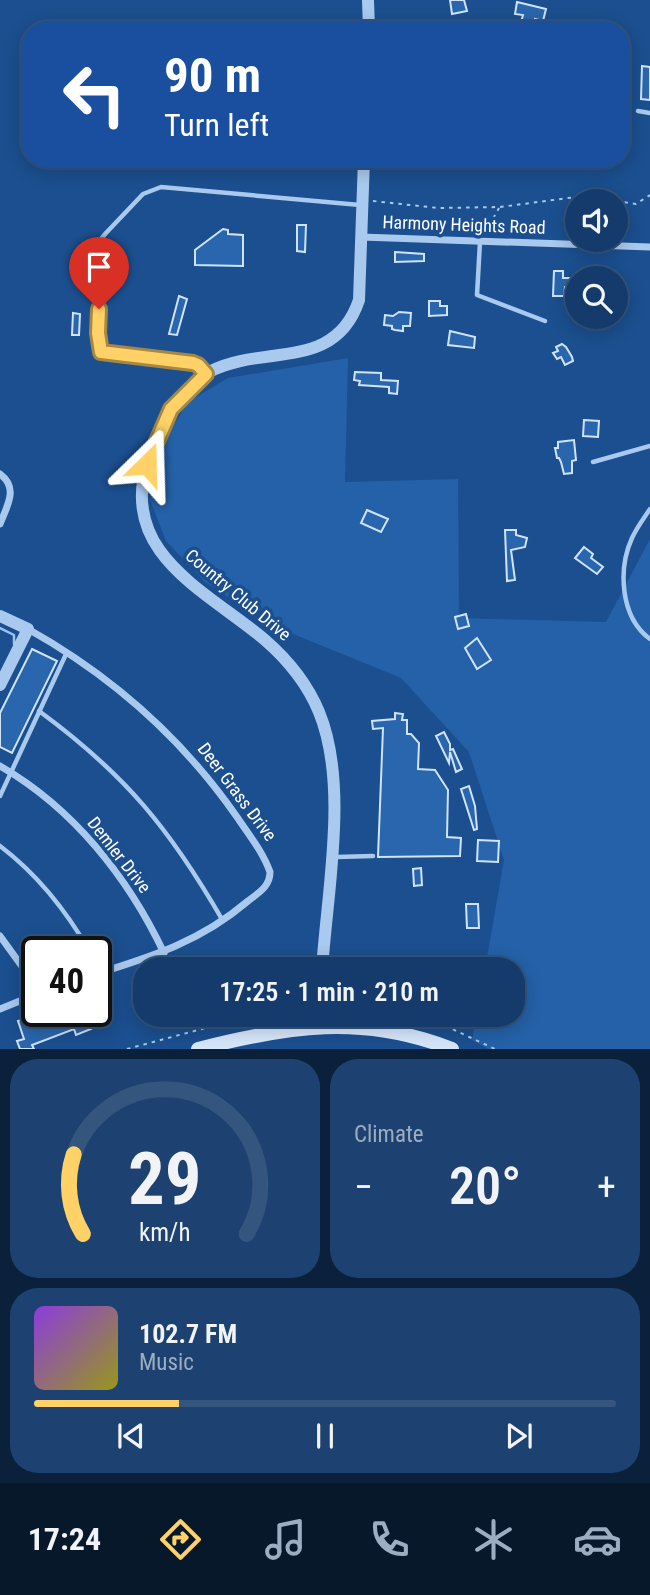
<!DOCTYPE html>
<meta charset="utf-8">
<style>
:root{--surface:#143b6b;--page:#1d4271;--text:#f1f3f6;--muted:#9dadc1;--line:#33557e;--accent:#ffd166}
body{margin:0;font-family:"Roboto Condensed",sans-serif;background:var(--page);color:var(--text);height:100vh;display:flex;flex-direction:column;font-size:26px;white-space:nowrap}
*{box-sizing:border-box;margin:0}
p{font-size:23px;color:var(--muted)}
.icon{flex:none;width:38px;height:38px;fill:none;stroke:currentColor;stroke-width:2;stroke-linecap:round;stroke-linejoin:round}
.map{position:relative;height:1049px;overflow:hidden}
.sheet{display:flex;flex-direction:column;gap:10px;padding:10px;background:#0b203b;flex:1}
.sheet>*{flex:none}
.top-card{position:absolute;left:21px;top:21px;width:609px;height:147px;border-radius:28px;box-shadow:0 4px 18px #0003,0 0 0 2px var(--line);background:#1a4fa0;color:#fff;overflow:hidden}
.buttons{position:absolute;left:565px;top:189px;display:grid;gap:14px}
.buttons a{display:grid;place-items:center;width:63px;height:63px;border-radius:50%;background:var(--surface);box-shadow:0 4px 18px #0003,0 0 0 2px var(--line);font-size:35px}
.speed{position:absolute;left:21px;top:936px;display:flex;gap:14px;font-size:35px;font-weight:700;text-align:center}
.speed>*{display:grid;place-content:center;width:91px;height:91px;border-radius:50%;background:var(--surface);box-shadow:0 4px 18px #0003,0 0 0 2px var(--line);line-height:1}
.speed .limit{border:4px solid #111;border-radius:10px;background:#fff;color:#111}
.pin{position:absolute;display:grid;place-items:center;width:60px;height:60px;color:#fff;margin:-72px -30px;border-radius:50% 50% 50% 0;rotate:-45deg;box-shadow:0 0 7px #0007}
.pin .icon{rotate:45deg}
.me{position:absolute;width:77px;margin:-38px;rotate:22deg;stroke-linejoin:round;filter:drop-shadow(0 0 5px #0008)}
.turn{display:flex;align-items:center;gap:24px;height:147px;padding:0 28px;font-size:32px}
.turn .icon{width:91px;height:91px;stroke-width:2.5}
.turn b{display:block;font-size:49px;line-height:60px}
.big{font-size:52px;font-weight:600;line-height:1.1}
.sheet .tile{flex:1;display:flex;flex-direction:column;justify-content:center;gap:10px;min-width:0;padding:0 24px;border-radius:28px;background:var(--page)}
.sheet .dial{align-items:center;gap:0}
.dial svg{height:182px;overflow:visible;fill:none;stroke:var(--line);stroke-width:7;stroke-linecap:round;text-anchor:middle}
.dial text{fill:var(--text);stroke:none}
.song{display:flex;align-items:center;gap:21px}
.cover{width:84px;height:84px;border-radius:10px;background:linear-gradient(135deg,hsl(270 70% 55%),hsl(60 70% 35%))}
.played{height:7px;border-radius:4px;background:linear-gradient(90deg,var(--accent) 25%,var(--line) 25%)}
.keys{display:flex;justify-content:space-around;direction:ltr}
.heat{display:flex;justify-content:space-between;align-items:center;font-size:38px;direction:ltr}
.sheet .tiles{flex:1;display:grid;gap:10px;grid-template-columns:1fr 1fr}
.tile:last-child{grid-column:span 2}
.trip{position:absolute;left:133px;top:957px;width:392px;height:70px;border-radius:28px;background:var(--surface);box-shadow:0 4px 18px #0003,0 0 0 2px var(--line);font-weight:600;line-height:70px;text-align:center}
.tabs{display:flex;height:112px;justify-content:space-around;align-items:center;background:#08182b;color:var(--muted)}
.tabs .icon{width:49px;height:49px}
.tabs .selected{color:var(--accent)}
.tabs b{font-size:32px;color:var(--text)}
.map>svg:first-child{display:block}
.green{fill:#2461a8}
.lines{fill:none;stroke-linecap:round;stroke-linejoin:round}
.stream{stroke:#9cc4f0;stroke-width:2.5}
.building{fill:#2a66ad;stroke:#cfe3fa;stroke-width:2}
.path{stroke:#a9c9ee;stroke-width:2;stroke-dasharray:3.5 5;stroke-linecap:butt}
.service{stroke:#a9c9ee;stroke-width:4.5}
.minor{stroke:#a9c9ee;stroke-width:7}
.tertiary{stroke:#a9c9ee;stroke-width:12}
.secondary{stroke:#d6e6fa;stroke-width:14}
.route-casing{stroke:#a68842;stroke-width:18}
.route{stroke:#ffd166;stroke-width:12}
.labels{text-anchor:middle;stroke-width:7;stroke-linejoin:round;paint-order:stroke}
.street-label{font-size:18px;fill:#fff;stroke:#1b4f8f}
</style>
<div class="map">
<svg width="650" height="1049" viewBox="0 0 650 1049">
<rect width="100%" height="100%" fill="#1b4f8f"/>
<path class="green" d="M348 358 345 482 458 479 459 618 606 622 650 539V1049H488L472 1040 477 1015H513V970L485 969 504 860 469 752 401 678 271 625 205 582 166 541 150 500 157 453 188 402 228 378Z"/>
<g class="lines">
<path class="stream" d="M0 628 14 635V644"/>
</g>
<g class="building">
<path d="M450 0H464L467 11 452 14Z"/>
<path d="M517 2 546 9 543 21 535 19 533 30H519L523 15 515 14Z"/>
<path d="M642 66 650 67V100L641 99Z"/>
<path d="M297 225H306L305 252 297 251Z"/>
<path d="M223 229 228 230V234L243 235V266L195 265V250Z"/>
<path d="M395 252 424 254V261L395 262Z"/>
<path d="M554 271H563V278H573V287H565L564 296H553Z"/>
<path d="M179 296 187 299 177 335 169 334Z"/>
<path d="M429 301H440V306H447V315L429 316Z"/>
<path d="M399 312 411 313 410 326H403V331L395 330 392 329V326L384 325 385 315 393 316Z"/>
<path d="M73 313 80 314 79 335H72Z"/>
<path d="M450 331 475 337 474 348 448 345Z"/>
<path d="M562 344 566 347 572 357 573 361 565 365 561 357 557 359 553 353 558 351 556 347Z"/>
<path d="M355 372 381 373V380L398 381 397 394 389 393V387L359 385 360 381 354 380Z"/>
<path d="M584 420 599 421 598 437 583 436Z"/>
<path d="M574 440 576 460 572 461V473L564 474 561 462 559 458H557L555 448H558V442Z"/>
<path d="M367 510 388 519 381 532 361 523Z"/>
<path d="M505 530H516V535L527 538 525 547 511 550 515 580 507 581Z"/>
<path d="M584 547 593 554 591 558 603 567 597 574 575 558Z"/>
<path d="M466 614 469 626 458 629 455 617Z"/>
<path d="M477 638 491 660 477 669 465 648Z"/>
<path d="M32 649 57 661 12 753 0 747V713Z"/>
<path d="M395 713 403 714 402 720H407V734H411L419 743 418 769 435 770 448 790 447 837 461 838 460 856 378 857 383 728 373 729 372 721 395 719Z"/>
<path d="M444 732 450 744V750L453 749 462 769 456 772 450 752 449 763 436 736Z"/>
<path d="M469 786 475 806 477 829 474 830 461 789Z"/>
<path d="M478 840 499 841 498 862 477 861Z"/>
<path d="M421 868 422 885 414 886 413 869Z"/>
<path d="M466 904H478L479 928H467Z"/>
<path d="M48 1012H74L76 1018 85 1014 91 1029 76 1035 74 1029 32 1045 34 1049H20L17 1041 24 1039 18 1021Z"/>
</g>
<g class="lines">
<g class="path">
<path d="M373 201 438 208 500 207 576 197 615 201"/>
<path d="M616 201 636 204 650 195"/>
<path d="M491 235 494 217 499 208"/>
<path d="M404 1015 450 1028 495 1049"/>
<path d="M127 1049 254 1015"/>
</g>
<g class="service">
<path d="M638 111 650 113"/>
<path d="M480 242 477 295 545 321"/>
<path d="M79 265 106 233 143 194 161 187 360 205"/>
<path d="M99 309 98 333 101 352 193 363 198 365 205 374"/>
<path d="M593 462 650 446"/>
<path d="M650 509C644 518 637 527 632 538 618 569 620 617 650 639"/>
<path d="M39 711C125 774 170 829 223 921"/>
<path d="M0 796 67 652"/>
<path d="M0 846C37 874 67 912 90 952"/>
<path d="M336 857 373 856"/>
<path d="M96 963 102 972"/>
</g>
<g class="minor">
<path d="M361 237 650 247"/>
<path d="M0 474C19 488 7 506 0 524"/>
<path d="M28 629C112 676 182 738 237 817 249 835 263 852 270 872 270 887 258 893 248 901 201 941 154 956 96 974"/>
<path d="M0 766C73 808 128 877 164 953"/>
<path d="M0 936 37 987"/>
<path d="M0 1009 37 994"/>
</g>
<g class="tertiary">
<path d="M368 0 369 30"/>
<path d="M0 616 28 629 0 685"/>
<path d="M322 970C327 891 349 785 319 712 307 683 288 660 265 640 209 592 117 554 148 461 159 427 171 410 195 385 200 380 205 374 211 371 264 344 335 372 359 300L364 159"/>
</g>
<path class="secondary" d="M198 1049C288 1026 362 1014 452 1049"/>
</g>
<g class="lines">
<defs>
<path id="route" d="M99 309 98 333 101 352 193 363 198 365 206 374 171 409 147 464"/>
</defs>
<use href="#route" class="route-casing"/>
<use href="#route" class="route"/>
</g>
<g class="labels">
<g class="street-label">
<text transform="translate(464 225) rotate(2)" y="6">Harmony Heights Road</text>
<text transform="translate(238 595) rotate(40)" y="6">Country Club Drive</text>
<text transform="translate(237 792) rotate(53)" y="6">Deer Grass Drive</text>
<text transform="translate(119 855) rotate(52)" y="6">Demler Drive</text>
</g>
</g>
</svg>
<div class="buttons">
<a><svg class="icon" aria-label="sound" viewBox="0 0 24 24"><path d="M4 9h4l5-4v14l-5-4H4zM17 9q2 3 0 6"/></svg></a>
<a><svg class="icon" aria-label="search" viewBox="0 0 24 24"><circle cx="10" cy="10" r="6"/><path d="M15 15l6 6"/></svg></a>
</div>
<div class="speed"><div class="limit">40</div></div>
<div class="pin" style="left:99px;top:309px;background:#d93025"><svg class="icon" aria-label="arrive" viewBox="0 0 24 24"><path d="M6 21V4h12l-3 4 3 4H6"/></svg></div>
<svg class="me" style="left:147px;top:464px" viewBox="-20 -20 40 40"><path d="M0-17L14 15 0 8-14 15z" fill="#ffd166" stroke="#fff" stroke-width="4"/></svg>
<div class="trip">17:25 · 1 min · 210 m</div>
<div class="top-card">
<div class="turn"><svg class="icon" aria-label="left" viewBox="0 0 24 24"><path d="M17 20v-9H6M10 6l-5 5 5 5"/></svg><div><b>90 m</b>Turn left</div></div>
</div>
</div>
<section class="sheet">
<div class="tiles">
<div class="tile dial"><svg viewBox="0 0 100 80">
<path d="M14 69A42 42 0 1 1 86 69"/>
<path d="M14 69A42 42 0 0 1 10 34" stroke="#ffd166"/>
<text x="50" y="56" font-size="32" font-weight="700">29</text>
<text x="50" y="72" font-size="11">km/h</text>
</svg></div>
<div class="tile"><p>Climate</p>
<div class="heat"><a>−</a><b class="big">20°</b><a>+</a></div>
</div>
<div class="tile">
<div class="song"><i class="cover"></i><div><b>102.7 FM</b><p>Music</p></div></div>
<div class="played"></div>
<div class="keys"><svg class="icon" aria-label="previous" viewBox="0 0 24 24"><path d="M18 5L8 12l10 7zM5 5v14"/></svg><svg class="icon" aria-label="pause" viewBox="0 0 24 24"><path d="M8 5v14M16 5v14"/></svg><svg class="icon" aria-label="next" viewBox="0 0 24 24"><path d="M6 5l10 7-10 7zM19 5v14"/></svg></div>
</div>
</div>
</section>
<nav class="tabs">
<b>17:24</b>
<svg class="icon selected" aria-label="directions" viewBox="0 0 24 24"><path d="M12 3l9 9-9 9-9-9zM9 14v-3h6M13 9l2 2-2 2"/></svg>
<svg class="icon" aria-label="music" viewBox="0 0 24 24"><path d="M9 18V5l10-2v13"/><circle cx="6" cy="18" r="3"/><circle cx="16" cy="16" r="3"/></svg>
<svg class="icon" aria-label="phone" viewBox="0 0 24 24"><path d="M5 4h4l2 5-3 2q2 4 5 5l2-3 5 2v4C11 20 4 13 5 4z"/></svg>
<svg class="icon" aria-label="climate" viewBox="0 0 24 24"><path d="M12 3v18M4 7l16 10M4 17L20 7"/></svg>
<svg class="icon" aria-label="car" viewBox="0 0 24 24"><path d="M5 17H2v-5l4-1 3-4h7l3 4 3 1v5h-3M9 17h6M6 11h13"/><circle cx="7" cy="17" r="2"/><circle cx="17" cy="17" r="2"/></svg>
</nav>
